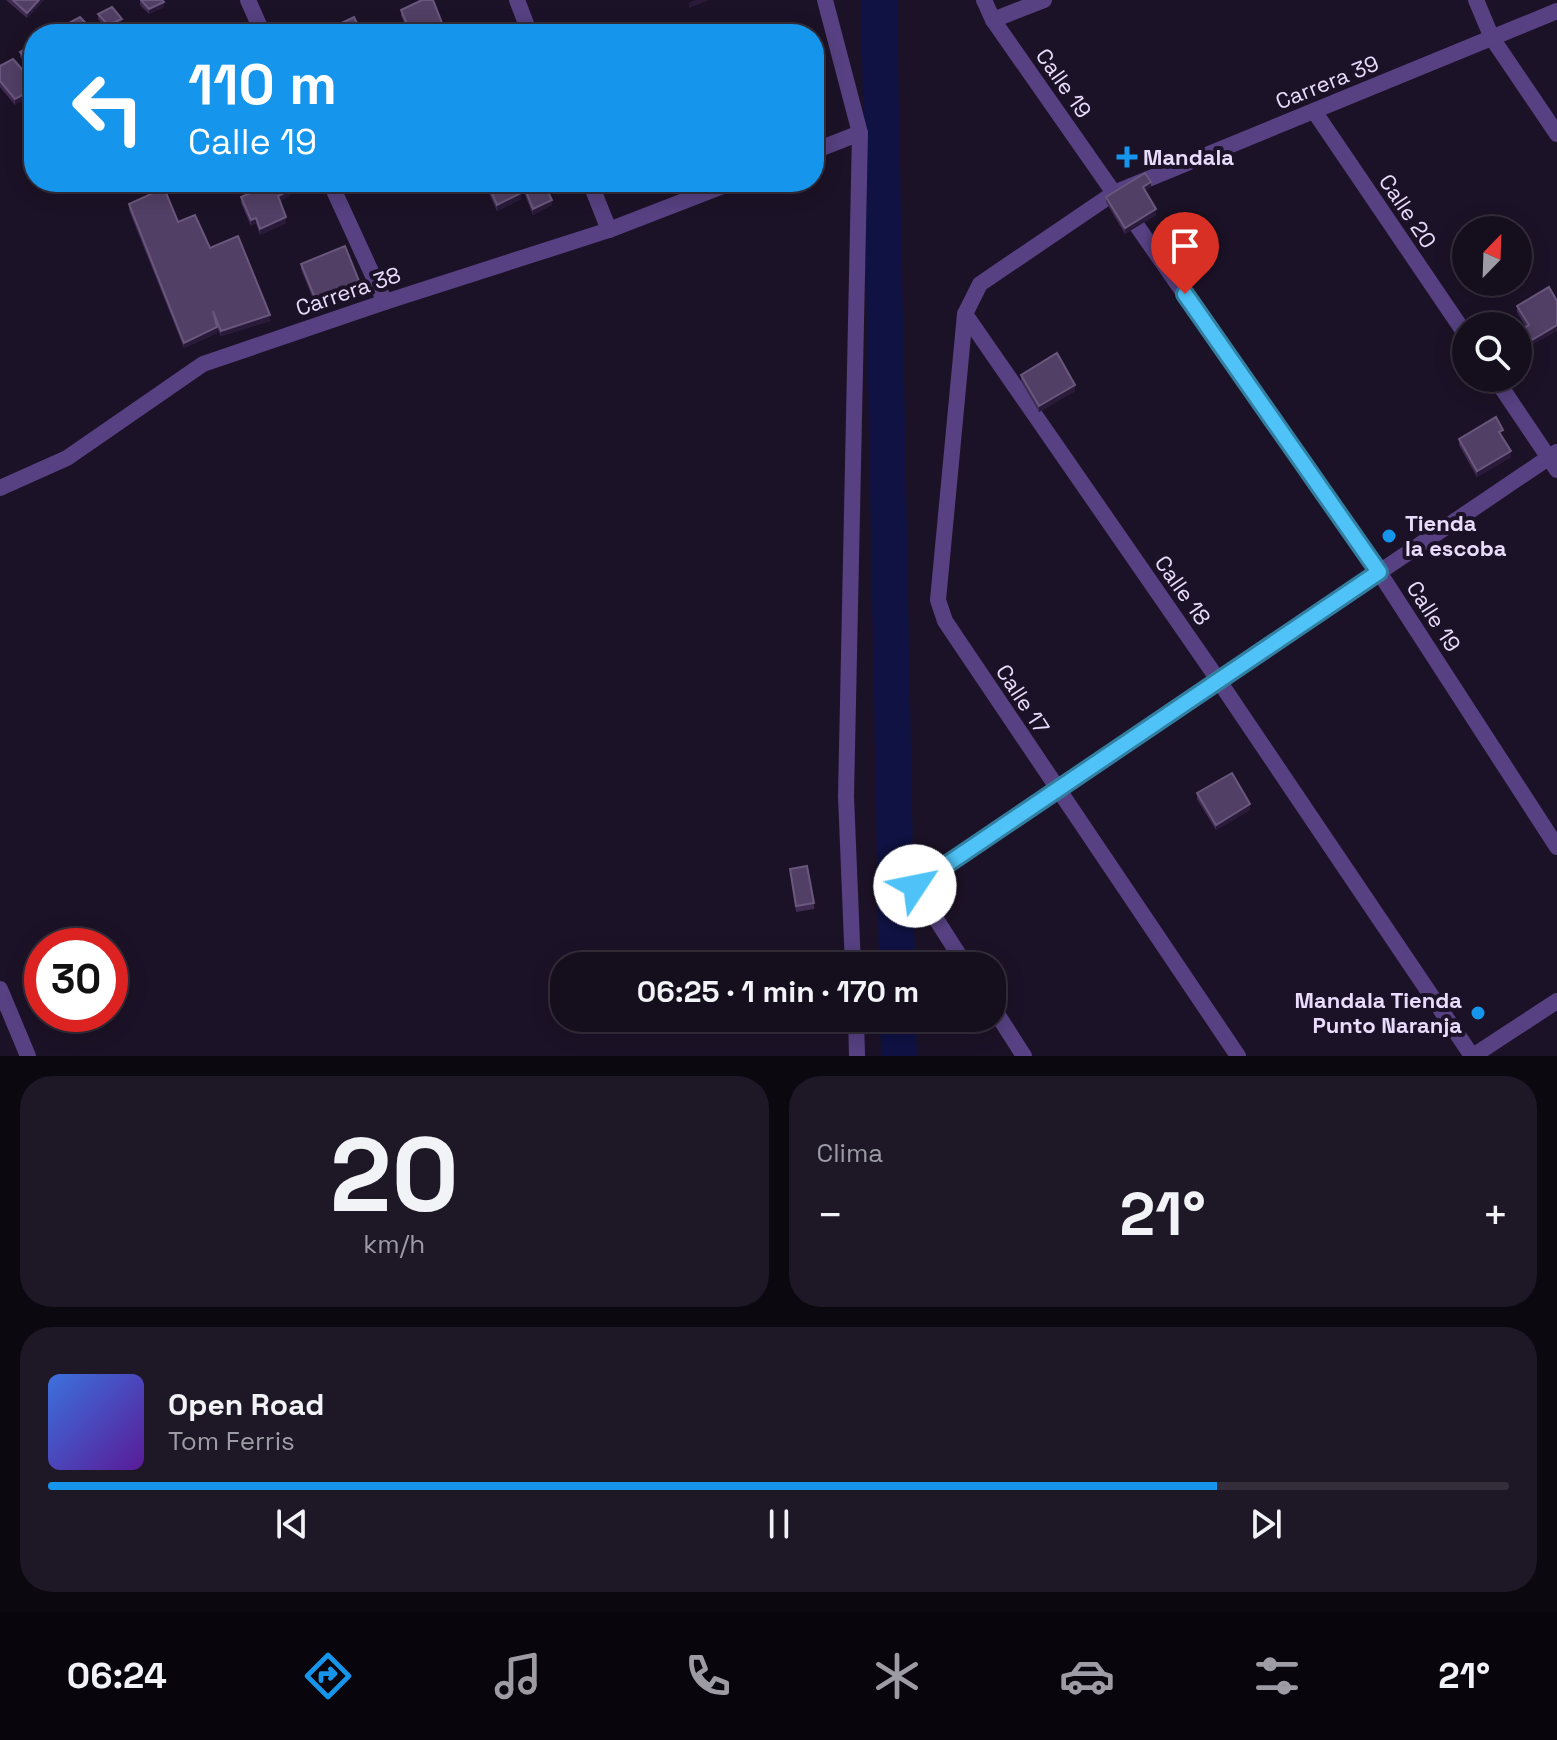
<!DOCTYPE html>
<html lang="es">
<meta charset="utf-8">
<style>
:root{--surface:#150e1d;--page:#1e1726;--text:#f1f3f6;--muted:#9d9ca4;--line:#342e3b;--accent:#1695ed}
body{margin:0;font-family:"Space Grotesk",sans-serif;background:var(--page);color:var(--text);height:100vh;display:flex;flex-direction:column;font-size:30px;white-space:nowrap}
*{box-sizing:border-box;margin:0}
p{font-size:26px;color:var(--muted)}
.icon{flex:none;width:44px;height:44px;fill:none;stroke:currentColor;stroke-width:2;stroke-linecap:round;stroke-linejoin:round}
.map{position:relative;height:1056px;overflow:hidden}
.sheet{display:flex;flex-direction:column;gap:20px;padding:20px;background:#0c0810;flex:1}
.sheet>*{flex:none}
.top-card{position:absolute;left:24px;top:24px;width:800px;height:168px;border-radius:32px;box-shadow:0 4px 20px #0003,0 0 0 2px var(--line);background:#1695ed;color:#fff;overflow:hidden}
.needle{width:52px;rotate:23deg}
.tools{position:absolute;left:1452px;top:216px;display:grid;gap:16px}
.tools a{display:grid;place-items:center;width:80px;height:80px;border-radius:50%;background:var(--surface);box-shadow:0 4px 20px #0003,0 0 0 2px var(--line);font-size:40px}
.speed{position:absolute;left:24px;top:928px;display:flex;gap:16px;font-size:40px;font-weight:700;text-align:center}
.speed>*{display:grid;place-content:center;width:104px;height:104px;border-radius:50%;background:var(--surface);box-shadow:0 4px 20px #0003,0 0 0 2px var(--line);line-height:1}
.speed .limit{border:12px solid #d22;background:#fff;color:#111}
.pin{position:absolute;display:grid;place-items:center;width:68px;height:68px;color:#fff;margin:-82px -34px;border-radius:50% 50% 50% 0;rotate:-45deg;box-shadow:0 0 8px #0007}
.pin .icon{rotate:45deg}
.me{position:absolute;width:88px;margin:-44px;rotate:56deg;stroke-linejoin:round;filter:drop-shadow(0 0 6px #0008)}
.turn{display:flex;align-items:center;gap:28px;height:168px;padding:0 32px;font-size:36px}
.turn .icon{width:104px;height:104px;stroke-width:2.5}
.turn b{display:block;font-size:56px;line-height:68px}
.big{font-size:60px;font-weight:600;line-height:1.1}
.sheet .card{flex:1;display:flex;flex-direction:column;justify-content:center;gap:12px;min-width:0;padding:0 28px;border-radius:32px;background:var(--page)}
.sheet .dial{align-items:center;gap:0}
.dial b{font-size:104px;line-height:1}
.song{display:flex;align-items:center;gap:24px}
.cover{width:96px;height:96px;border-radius:12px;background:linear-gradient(135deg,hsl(220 70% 55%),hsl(270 70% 35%))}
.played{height:8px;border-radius:4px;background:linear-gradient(90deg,var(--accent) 80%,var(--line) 80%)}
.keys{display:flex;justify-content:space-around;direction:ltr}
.heat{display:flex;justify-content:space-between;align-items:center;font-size:44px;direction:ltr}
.sheet .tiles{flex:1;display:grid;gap:20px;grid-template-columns:1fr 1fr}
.card:last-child{grid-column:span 2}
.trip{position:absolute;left:550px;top:952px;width:456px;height:80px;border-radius:32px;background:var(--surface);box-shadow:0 4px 20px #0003,0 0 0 2px var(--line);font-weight:600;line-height:80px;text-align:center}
.tabs{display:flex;height:128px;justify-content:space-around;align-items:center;background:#08060c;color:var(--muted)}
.tabs .icon{width:56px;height:56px}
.tabs .active{color:var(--accent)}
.tabs b{font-size:36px;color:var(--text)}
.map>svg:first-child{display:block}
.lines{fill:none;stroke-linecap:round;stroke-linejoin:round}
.canal{stroke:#0f1243;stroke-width:36}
.minor{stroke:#574182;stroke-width:16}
.tertiary{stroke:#574182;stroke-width:16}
.wall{fill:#402c53}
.shaded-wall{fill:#2a1a3a}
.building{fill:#523f65;stroke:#6a577d;stroke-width:2}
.route-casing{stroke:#337fa1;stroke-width:20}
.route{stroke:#4fc3f7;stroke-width:14}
.poi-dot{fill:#1695ed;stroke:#1c1227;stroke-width:3}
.labels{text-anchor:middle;stroke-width:8;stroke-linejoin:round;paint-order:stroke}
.street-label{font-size:22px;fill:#e9dbfc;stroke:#1c1227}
.poi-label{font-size:22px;font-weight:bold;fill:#e9dbfc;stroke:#1c1227;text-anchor:start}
</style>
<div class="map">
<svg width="1557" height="1056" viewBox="0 0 1557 1056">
<rect width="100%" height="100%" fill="#1c1227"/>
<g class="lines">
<g class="canal">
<path d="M879 0 897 966"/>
<path d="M898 1018 899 1056"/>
</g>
<g class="minor">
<path d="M517 0 530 34"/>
<path d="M825 0 860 133"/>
<path d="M984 0 993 20 1379 572 1557 847"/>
<path d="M1476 0 1492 38 1557 134"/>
<path d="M993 20 1044 0"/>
<path d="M1314 111 1466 335"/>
<path d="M590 182 609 230"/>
<path d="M965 314 938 600 945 621 1238 1056"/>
<path d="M1495 378 1557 470"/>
<path d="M0 488 67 458 203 364 385 302"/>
<path d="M966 966 915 886 1557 452"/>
<path d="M0 989 28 1056"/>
<path d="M992 1006 1024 1056"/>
<path d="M1472 1056 1219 681 965 314 980 284 1114 193 1557 11"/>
</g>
<g class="tertiary">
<path d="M248 0 263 34"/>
<path d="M814 151 860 133 846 796 853 966"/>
<path d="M330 182 385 302 609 230 733 182"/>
<path d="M856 1018 857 1056"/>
<path d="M1473 1056 1557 1001"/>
</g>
</g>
<g class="wall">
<path d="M6 0H44L27 18Z"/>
<path d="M140 0 164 7 149 14 140 5Z"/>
<path d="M401 10 442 29 431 34H400L399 28 405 25 401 16Z"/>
<path d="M98 14 122 24 108 31 98 19Z"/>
<path d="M34 44V74L20 57V52Z"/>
<path d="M0 66 34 83 15 105 0 87Z"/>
<path d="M484 182H516L521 199 497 211Z"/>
<path d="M520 182H543L552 205 533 215Z"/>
<path d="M1151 187 1145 191 1156 215 1125 234 1106 202V197Z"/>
<path d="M290 196 280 201 286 223 260 235 256 223 251 226 241 203V197Z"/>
<path d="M129 204 178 222 210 248 270 321 221 336 217 328V333L184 348 129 210Z"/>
<path d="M301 264 359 287 315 304 301 269Z"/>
<path d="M1549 287 1532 345 1524 333V328L1526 327 1517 312V306Z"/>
<path d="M1021 375 1075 391 1039 412 1021 381Z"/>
<path d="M1502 436 1511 457 1477 477 1459 445V439L1503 436Z"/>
<path d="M1197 793 1250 810 1216 830 1197 799Z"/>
<path d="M790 869 814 903V909L796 912Z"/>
</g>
<g class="shaded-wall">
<path d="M39 0H44L27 18V13Z"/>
<path d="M695 0H709L689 8V3Z"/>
<path d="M164 2V7L149 14V9Z"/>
<path d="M122 19V24L108 31V25Z"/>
<path d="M442 23V29L431 34H419Z"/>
<path d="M34 89V94L15 105V99Z"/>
<path d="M1151 182V187L1143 193V187Z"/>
<path d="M290 190V196L278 202V196Z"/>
<path d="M521 193V199L497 211V205Z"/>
<path d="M552 200V205L533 215V209Z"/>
<path d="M1156 209V215L1125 234V228Z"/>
<path d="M286 217V223L260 235V229Z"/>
<path d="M256 218V223L251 226V220Z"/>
<path d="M359 281V287L315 304V298Z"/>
<path d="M270 315V321L221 336V331Z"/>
<path d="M1557 325V331L1532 345V340Z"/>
<path d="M217 327V333L184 348V343Z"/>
<path d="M1075 385V391L1039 412V406Z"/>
<path d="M1511 451V457L1477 477V471Z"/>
<path d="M1250 804V810L1216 830V825Z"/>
</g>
<g class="building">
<path d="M13 0H39L27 13Z"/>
<path d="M141 0H162L164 2 149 9Z"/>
<path d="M422 0H433L442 23 419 34H402L399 28 407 24 401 10Z"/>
<path d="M112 7 122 19 108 25 98 14Z"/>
<path d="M80 17 96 34H57L54 31Z"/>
<path d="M354 17 362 34H318Z"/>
<path d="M250 27 253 34H235Z"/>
<path d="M491 28 493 34H477Z"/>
<path d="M34 44V68L20 52Z"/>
<path d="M13 59 34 83V89L15 99 0 81V66Z"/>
<path d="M1145 173 1151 182 1143 187 1156 209 1125 228 1106 197Z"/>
<path d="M275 182H287L290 190 278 196 286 217 260 229 256 218 251 220 241 197Z"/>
<path d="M487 182H516L521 193 497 205Z"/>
<path d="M522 182H543L552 200 533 209Z"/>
<path d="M164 188 178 222 195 215 210 248 238 236 270 315 221 331 213 311 217 327 184 343 129 204Z"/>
<path d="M345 246 359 281 315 298 301 264Z"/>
<path d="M1549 287 1557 301V325L1532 340 1524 328 1529 325 1517 306Z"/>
<path d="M1057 353 1075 385 1039 406 1021 375Z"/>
<path d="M1496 417 1503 430 1499 432 1511 451 1477 471 1459 439Z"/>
<path d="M1232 773 1250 804 1216 825 1197 793Z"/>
<path d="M807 866 814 903 796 906 790 869Z"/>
</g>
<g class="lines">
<defs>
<path id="route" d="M915 886 1379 572 1185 294"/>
</defs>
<use href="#route" class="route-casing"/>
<use href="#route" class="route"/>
</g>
<g class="poi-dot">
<path d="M1123 145h8v8h8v8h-8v8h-8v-8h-8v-8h8z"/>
<circle cx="1389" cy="536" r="8"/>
<circle cx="1478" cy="1013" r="8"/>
</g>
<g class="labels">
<g class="street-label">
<text transform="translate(1327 82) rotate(-22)" y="8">Carrera 39</text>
<text transform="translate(1064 83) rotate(55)" y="8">Calle 19</text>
<text transform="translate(1408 211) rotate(56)" y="8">Calle 20</text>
<text transform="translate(348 291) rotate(-19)" y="8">Carrera 38</text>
<text transform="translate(1183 590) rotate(55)" y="8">Calle 18</text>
<text transform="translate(1434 616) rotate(57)" y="8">Calle 19</text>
<text transform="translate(1023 699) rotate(57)" y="8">Calle 17</text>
</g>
<g class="poi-label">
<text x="1143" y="165">Mandala</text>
<text x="1405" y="531">Tienda<tspan x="1405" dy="25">la escoba</tspan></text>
<text x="1462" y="1008" text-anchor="end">Mandala Tienda<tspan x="1462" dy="25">Punto Naranja</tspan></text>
</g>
</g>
</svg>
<div class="tools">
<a><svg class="needle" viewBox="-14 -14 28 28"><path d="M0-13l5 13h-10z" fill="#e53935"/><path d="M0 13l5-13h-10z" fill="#9d9ca4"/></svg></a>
<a><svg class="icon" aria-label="search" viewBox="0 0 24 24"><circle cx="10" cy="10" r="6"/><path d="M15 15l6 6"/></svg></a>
</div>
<div class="speed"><div class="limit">30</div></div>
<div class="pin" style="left:1185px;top:294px;background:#d93025"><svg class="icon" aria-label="arrive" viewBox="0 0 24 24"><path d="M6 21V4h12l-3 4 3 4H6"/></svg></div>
<svg class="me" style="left:915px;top:886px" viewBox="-20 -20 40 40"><circle r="19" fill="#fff"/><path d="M0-13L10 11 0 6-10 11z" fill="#4fc3f7"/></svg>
<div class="trip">06:25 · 1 min · 170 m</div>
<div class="top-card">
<div class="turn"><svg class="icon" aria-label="left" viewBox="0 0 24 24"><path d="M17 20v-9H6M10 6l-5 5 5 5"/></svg><div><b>110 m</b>Calle 19</div></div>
</div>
</div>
<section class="sheet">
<div class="tiles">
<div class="card dial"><b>20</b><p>km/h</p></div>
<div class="card"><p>Clima</p>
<div class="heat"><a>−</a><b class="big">21°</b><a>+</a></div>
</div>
<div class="card">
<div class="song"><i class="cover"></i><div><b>Open Road</b><p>Tom Ferris</p></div></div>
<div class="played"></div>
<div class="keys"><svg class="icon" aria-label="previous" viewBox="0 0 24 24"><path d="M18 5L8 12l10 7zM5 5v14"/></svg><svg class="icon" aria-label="pause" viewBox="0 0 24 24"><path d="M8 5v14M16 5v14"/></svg><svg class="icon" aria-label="next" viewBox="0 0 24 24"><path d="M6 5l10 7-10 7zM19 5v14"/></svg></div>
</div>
</div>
</section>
<nav class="tabs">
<b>06:24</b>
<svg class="icon active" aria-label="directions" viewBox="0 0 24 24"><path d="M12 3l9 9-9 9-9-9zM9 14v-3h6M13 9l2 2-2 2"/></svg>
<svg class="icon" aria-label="music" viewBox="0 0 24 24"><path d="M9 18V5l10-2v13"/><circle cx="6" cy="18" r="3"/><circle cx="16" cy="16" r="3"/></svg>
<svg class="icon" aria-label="phone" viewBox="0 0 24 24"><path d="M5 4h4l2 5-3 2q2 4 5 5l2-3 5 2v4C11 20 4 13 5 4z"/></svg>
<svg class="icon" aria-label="climate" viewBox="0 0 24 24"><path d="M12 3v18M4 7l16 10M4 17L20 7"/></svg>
<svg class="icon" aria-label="car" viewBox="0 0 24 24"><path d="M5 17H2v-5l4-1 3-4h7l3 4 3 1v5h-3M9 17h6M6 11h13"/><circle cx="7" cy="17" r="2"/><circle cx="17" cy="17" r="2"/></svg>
<svg class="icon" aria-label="filters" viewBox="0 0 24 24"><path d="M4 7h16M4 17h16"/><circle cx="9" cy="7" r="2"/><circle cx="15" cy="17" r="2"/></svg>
<b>21°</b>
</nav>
